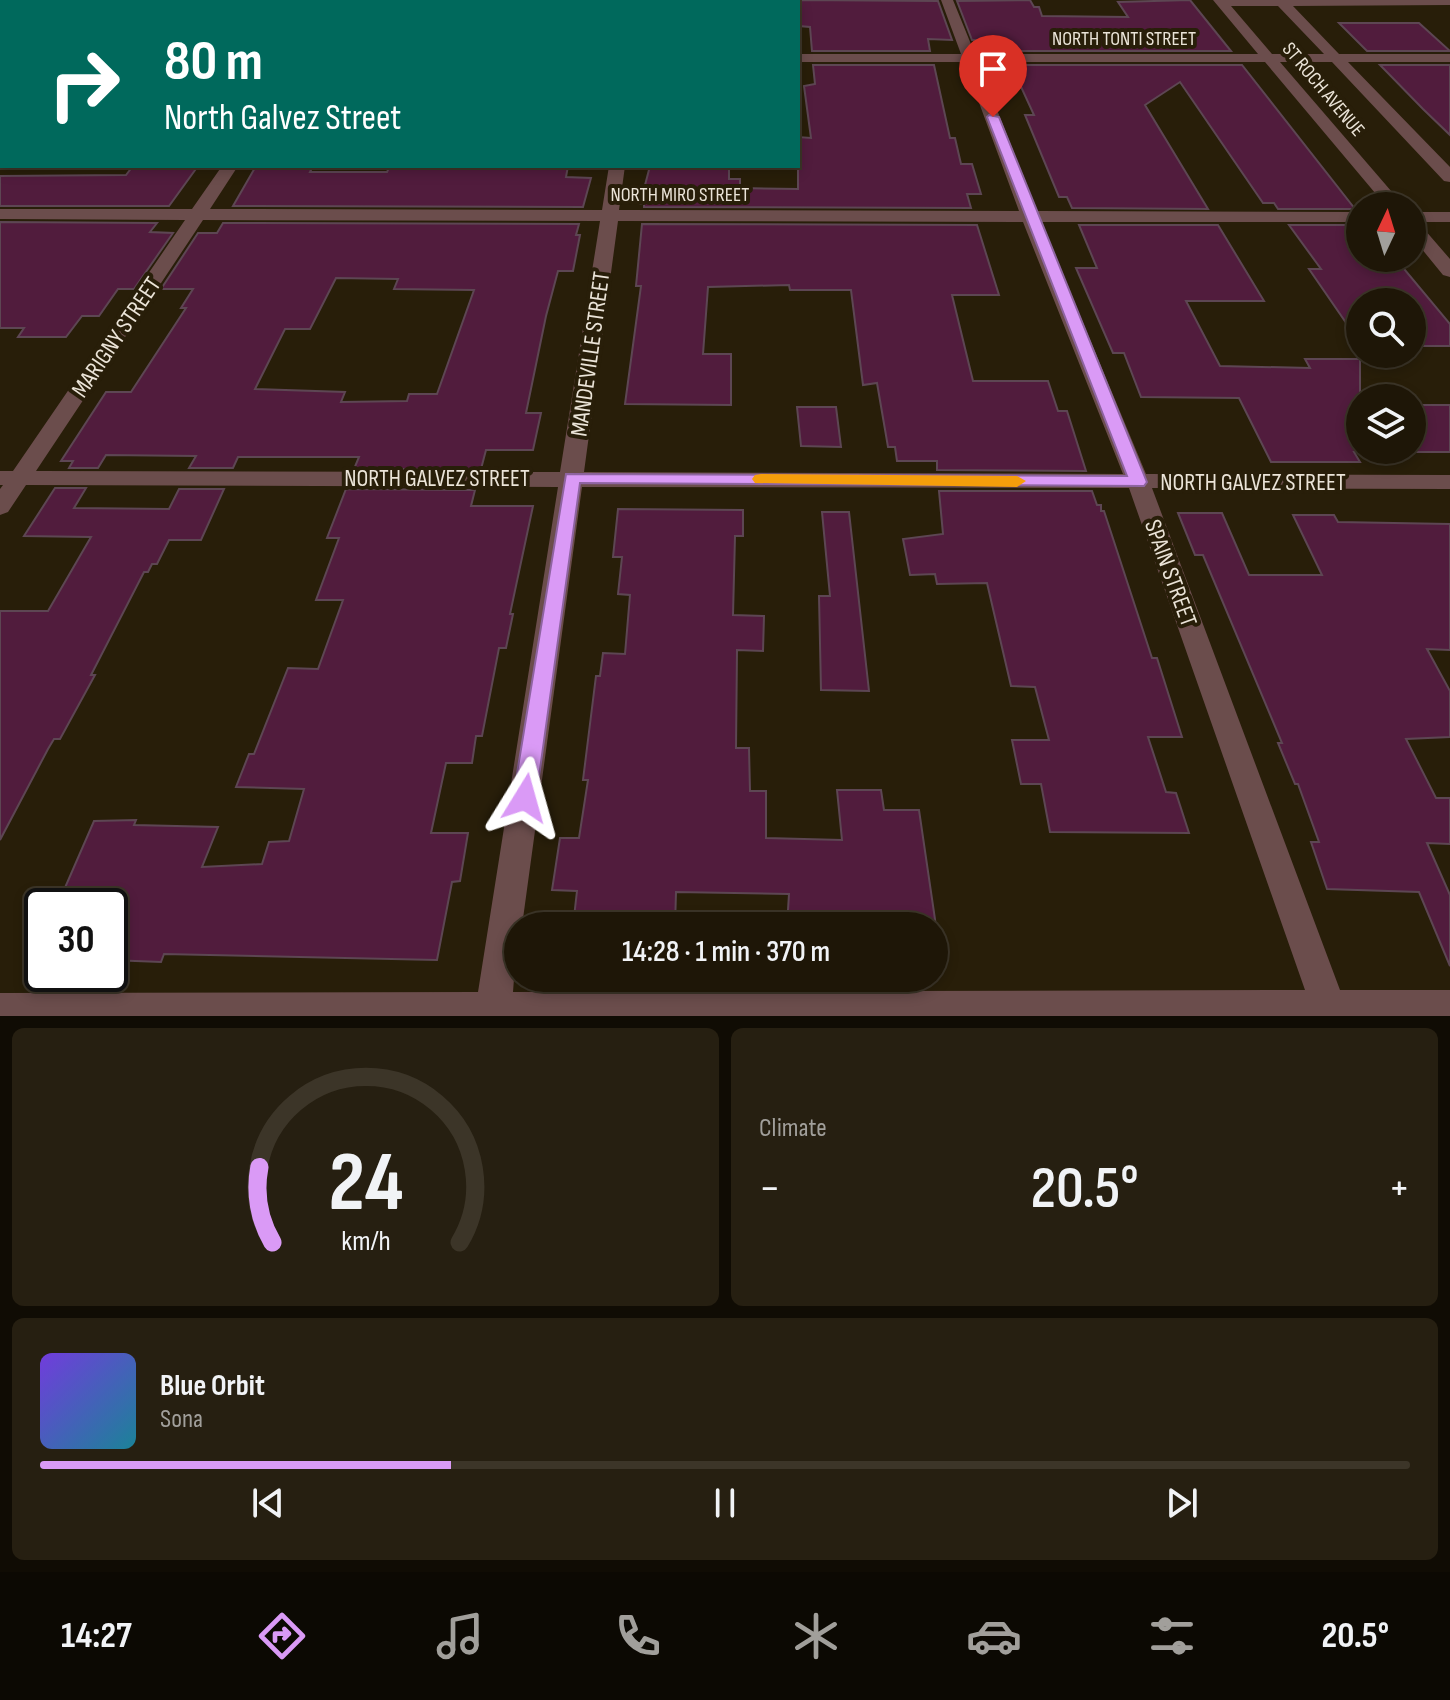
<!DOCTYPE html>
<meta charset="utf-8">
<style>
:root{--surface:#1e1607;--page:#261f11;--text:#f1f3f6;--muted:#a19f9b;--line:#3c3528;--accent:#da9af6}
body{margin:0;font-family:"Sofia Sans Condensed",sans-serif;background:var(--page);color:var(--text);height:100vh;display:flex;flex-direction:column;font-size:30px;white-space:nowrap}
*{box-sizing:border-box;margin:0}
p{font-size:26px;color:var(--muted)}
.icon{flex:none;width:44px;height:44px;fill:none;stroke:currentColor;stroke-width:2;stroke-linecap:round;stroke-linejoin:round}
.map{position:relative;height:1016px;overflow:hidden}
.sheet{display:flex;flex-direction:column;gap:12px;padding:12px;background:#100c04;flex:1}
.sheet>*{flex:none}
.hud{position:absolute;left:0px;top:0px;width:800px;height:168px;box-shadow:0 4px 12px #0003,0 0 0 2px var(--line);background:#00695c;color:#fff;overflow:hidden}
.needle{width:52px;rotate:4deg}
.buttons{position:absolute;left:1346px;top:192px;display:grid;gap:16px}
.buttons a{display:grid;place-items:center;width:80px;height:80px;border-radius:50%;background:var(--surface);box-shadow:0 4px 12px #0003,0 0 0 2px var(--line);font-size:40px}
.speed{position:absolute;left:24px;top:888px;display:flex;gap:16px;font-size:40px;font-weight:700;text-align:center}
.speed>*{display:grid;place-content:center;width:104px;height:104px;border-radius:50%;background:var(--surface);box-shadow:0 4px 12px #0003,0 0 0 2px var(--line);line-height:1}
.speed .limit{border:4px solid #111;border-radius:12px;background:#fff;color:#111}
.pin{position:absolute;display:grid;place-items:center;width:68px;height:68px;color:#fff;margin:-82px -34px;border-radius:50% 50% 50% 0;rotate:-45deg;box-shadow:0 0 8px #0007}
.pin .icon{rotate:45deg}
.me{position:absolute;width:88px;margin:-44px;rotate:8deg;stroke-linejoin:round;filter:drop-shadow(0 0 6px #0008)}
.turn{display:flex;align-items:center;gap:28px;height:168px;padding:0 32px;font-size:36px}
.turn .icon{width:104px;height:104px;stroke-width:2.5}
.turn b{display:block;font-size:56px;line-height:68px}
.big{font-size:60px;font-weight:600;line-height:1.1}
.sheet .widget{flex:1;display:flex;flex-direction:column;justify-content:center;gap:12px;min-width:0;padding:0 28px;border-radius:12px;background:var(--page)}
.sheet .dial{align-items:center;gap:0}
.dial svg{height:208px;overflow:visible;fill:none;stroke:var(--line);stroke-width:7;stroke-linecap:round;text-anchor:middle}
.dial text{fill:var(--text);stroke:none}
.song{display:flex;align-items:center;gap:24px}
.cover{width:96px;height:96px;border-radius:12px;background:linear-gradient(135deg,hsl(260 70% 55%),hsl(190 70% 35%))}
.played{height:8px;border-radius:4px;background:linear-gradient(90deg,var(--accent) 30%,var(--line) 30%)}
.keys{display:flex;justify-content:space-around;direction:ltr}
.heat{display:flex;justify-content:space-between;align-items:center;font-size:44px;direction:ltr}
.sheet .tiles{flex:1;display:grid;gap:12px;grid-template-columns:1fr 1fr}
.widget:last-child{grid-column:span 2}
.trip{position:absolute;left:504px;top:912px;width:444px;height:80px;border-radius:40px;background:var(--surface);box-shadow:0 4px 12px #0003,0 0 0 2px var(--line);font-weight:600;line-height:80px;text-align:center}
.tab-bar{display:flex;height:128px;justify-content:space-around;align-items:center;background:#0c0903;color:var(--muted)}
.tab-bar .icon{width:56px;height:56px}
.tab-bar .active{color:var(--accent)}
.tab-bar b{font-size:36px;color:var(--text)}
.map>svg:first-child{display:block}
.building{fill:#511c3d;stroke:#5d4653;stroke-width:2;fill-rule:evenodd}
.lines{fill:none;stroke-linecap:round;stroke-linejoin:round}
.minor{fill:#6b4d4c;fill-rule:evenodd}
.major{fill:#b67979;fill-rule:evenodd}
.highway{fill:#d48b8a;fill-rule:evenodd}
.route{fill:#da9af6;stroke:#8e64a0;stroke-width:2}
.slow{fill:#f59e0b}
.labels{text-anchor:middle;stroke-width:8;stroke-linejoin:round;paint-order:stroke}
.far-street-label{font-size:20px;fill:#ebe4d8;stroke:#281e09}
.street-label{font-size:24px;fill:#ebe4d8;stroke:#281e09}
</style>
<div class="map">
<svg width="1450" height="1016" viewBox="0 0 1450 1016">
<rect width="100%" height="100%" fill="#281e09"/>
<g class="building">
<path d="M797 0 938 1 952 40 928 39 930 51H812L810 27 799 26Z"/>
<path d="M1030 0 1034 7H1039L1042 16 1128 17 1118 2 1190 0 1231 51H994L990 40H972L957 1Z"/>
<path d="M1339 23H1419L1450 51H1367Z"/>
<path d="M813 65H934L950 138H955L961 164H972L981 194H967L971 208 644 207V204H640L650 166H729V179H740V188L798 189V137L811 138 804 86 815 84Z"/>
<path d="M1011 65H1242L1355 209H1278L1274 203H1263L1180 82 1145 105 1208 209 1072 208 1067 197H1059L1025 115H1034Z"/>
<path d="M1380 65H1450V135L1423 109Z"/>
<path d="M133 166H198L169 206H0V176L126 175Z"/>
<path d="M256 166H313L310 172H387L390 166H568L566 177 591 178 583 207 233 206Z"/>
<path d="M0 222 157 223 150 232 173 233 134 289H118L99 316H82L66 337H18L24 328H0Z"/>
<path d="M223 223 579 224 576 235H580L573 271H558L546 316 526 413H541L533 450H486L481 469H354L359 457H238L233 468H189L196 456 106 455 98 468H69L73 461H61L106 392H131L186 308H181L193 289H161L198 233H217ZM336 278 398 279 394 289 474 290 437 394H409L407 401 341 402 345 392 255 389 285 329H310Z"/>
<path d="M642 224 977 225 999 295H952L973 381H1048L1058 411H1067L1086 471 937 470V461H897L895 447H888L877 383 863 385 851 290H790L789 285 708 287 703 354H731V405L625 404 641 286H636Z"/>
<path d="M1079 225H1218L1264 301H1186L1220 366 1310 368 1305 359H1360V450H1412V405H1450V452H1354L1360 462H1271L1239 398 1141 397 1124 353H1113L1076 268H1097Z"/>
<path d="M1289 225H1360V258H1395L1450 324V346H1412V302H1360V343L1309 269H1321Z"/>
<path d="M797 407H836L841 447 801 446Z"/>
<path d="M55 488H86L74 508 169 509 179 489H224L201 540H169L157 564H152L148 572H144L91 675H95L60 739H54L48 749 0 840V611H48L91 537 24 536Z"/>
<path d="M346 489 475 490 471 506H533L510 614H513L506 648H499L482 736H476L472 763H446L431 833H468L460 881 452 882 437 960 164 954 161 962 110 960V906H57L94 821 136 820 134 825 218 827 202 867 262 864 269 842 289 841 304 789 236 787 249 754H254L288 668 318 669 343 600H316L339 538H327Z"/>
<path d="M939 491H1092L1097 505H1101V511H1104L1152 658H1157L1182 737H1148L1166 792 1176 793 1189 833 1050 832 1041 784H1021L1012 740H1049L1035 687 1011 686 987 583 937 584 935 574 910 575 903 539 943 534Z"/>
<path d="M618 509 743 510V536H735L733 615 764 616 763 651 737 650 736 748H749L750 791H766V838L842 840 837 790H881L884 810H919L936 926H787L789 894 676 892 675 926H573L577 891 552 890 560 838H579L588 780H583L596 676H600L603 653 625 654 630 595 618 594 622 557H613Z"/>
<path d="M822 512H849L869 691 821 690 819 596H830Z"/>
<path d="M1178 513H1222L1249 575H1322L1293 515H1334L1338 522 1450 524V650L1427 649 1450 691V737L1406 739 1436 798H1450V844L1427 843 1450 895V966L1419 892 1327 889 1311 842H1319L1298 784H1295L1278 743H1282L1203 555H1195Z"/>
</g>
<g class="lines">
<g class="minor">
<rect x="637" y="0" width="12" height="2"/>
<path d="M941 0H953L975 54H1258L1213 0H1450V5L1293 6 1339 54H1450V62H1348L1450 167V182L1444 181 1332 62H1280L1404 206H1386L1265 62H978L1037 211 1360 212V222H1041L1146 474 1450 475V489L1152 488 1340 990H1450V1016H0V993L478 992 558 487 26 485 8 512 0 515V489L3 485H0V471H13L185 220 0 219V209H192L222 166H238L210 209 602 210 609 166H625L619 210 1019 211 964 62H798V54H961ZM1231 6H1278L1324 54H1272ZM203 220 600 221 560 472 36 471ZM618 221 1023 222 1123 474 584 472ZM582 487 1129 488 1305 990 513 992 518 926H522Z"/>
<path d="M1412 212H1450V222H1418L1450 259V277L1443 275 1412 237Z"/>
</g>
<path class="major" d="M0 23H2L0 33Z"/>
<g class="highway">
<path d="M0 45H2L0 54Z"/>
<rect x="0" y="98" width="2" height="10"/>
</g>
</g>
<path class="route" d="M989 115 999 117 1147 482 1144 486 580 483 536 798 533 805 525 807 516 805 513 798 566 474 1127 476 987 117Z"/>
<path class="slow" d="M761 474 1017 476 1026 481 1017 487 755 483 752 479 755 475Z"/>
<g class="labels">
<g class="far-street-label">
<text x="1124" y="45">NORTH TONTI STREET</text>
<text transform="translate(1324 89) rotate(50)" y="7">ST ROCH AVENUE</text>
<text x="680" y="201">NORTH MIRO STREET</text>
</g>
<g class="street-label">
<text transform="translate(116 337) rotate(-56)" y="8">MARIGNY STREET</text>
<text transform="translate(590 354) rotate(-82)" y="8">MANDEVILLE STREET</text>
<text x="437" y="486">NORTH GALVEZ STREET</text>
<text x="1253" y="490">NORTH GALVEZ STREET</text>
<text transform="translate(1171 573) rotate(70)" y="8">SPAIN STREET</text>
</g>
</g>
</svg>
<div class="buttons">
<a><svg class="needle" viewBox="-14 -14 28 28"><path d="M0-13l5 13h-10z" fill="#e53935"/><path d="M0 13l5-13h-10z" fill="#a19f9b"/></svg></a>
<a><svg class="icon" aria-label="search" viewBox="0 0 24 24"><circle cx="10" cy="10" r="6"/><path d="M15 15l6 6"/></svg></a>
<a><svg class="icon" aria-label="layers" viewBox="0 0 24 24"><path d="M12 4l9 5-9 5-9-5zM3 14l9 5 9-5"/></svg></a>
</div>
<div class="speed"><div class="limit">30</div></div>
<div class="pin" style="left:993px;top:117px;background:#d93025"><svg class="icon" aria-label="arrive" viewBox="0 0 24 24"><path d="M6 21V4h12l-3 4 3 4H6"/></svg></div>
<svg class="me" style="left:525px;top:798px" viewBox="-20 -20 40 40"><path d="M0-17L14 15 0 8-14 15z" fill="#da9af6" stroke="#fff" stroke-width="4"/></svg>
<div class="trip">14:28 · 1 min · 370 m</div>
<div class="hud">
<div class="turn"><svg class="icon" aria-label="right" viewBox="0 0 24 24"><path d="M7 20v-9h11M14 6l5 5-5 5"/></svg><div><b>80 m</b>North Galvez Street</div></div>
</div>
</div>
<section class="sheet">
<div class="tiles">
<div class="widget dial"><svg viewBox="0 0 100 80">
<path d="M14 69A42 42 0 1 1 86 69"/>
<path d="M14 69A42 42 0 0 1 9 40" stroke="#da9af6"/>
<text x="50" y="56" font-size="32" font-weight="700">24</text>
<text x="50" y="72" font-size="11">km/h</text>
</svg></div>
<div class="widget"><p>Climate</p>
<div class="heat"><a>−</a><b class="big">20.5°</b><a>+</a></div>
</div>
<div class="widget">
<div class="song"><i class="cover"></i><div><b>Blue Orbit</b><p>Sona</p></div></div>
<div class="played"></div>
<div class="keys"><svg class="icon" aria-label="previous" viewBox="0 0 24 24"><path d="M18 5L8 12l10 7zM5 5v14"/></svg><svg class="icon" aria-label="pause" viewBox="0 0 24 24"><path d="M8 5v14M16 5v14"/></svg><svg class="icon" aria-label="next" viewBox="0 0 24 24"><path d="M6 5l10 7-10 7zM19 5v14"/></svg></div>
</div>
</div>
</section>
<nav class="tab-bar">
<b>14:27</b>
<svg class="icon active" aria-label="directions" viewBox="0 0 24 24"><path d="M12 3l9 9-9 9-9-9zM9 14v-3h6M13 9l2 2-2 2"/></svg>
<svg class="icon" aria-label="music" viewBox="0 0 24 24"><path d="M9 18V5l10-2v13"/><circle cx="6" cy="18" r="3"/><circle cx="16" cy="16" r="3"/></svg>
<svg class="icon" aria-label="phone" viewBox="0 0 24 24"><path d="M5 4h4l2 5-3 2q2 4 5 5l2-3 5 2v4C11 20 4 13 5 4z"/></svg>
<svg class="icon" aria-label="climate" viewBox="0 0 24 24"><path d="M12 3v18M4 7l16 10M4 17L20 7"/></svg>
<svg class="icon" aria-label="car" viewBox="0 0 24 24"><path d="M5 17H2v-5l4-1 3-4h7l3 4 3 1v5h-3M9 17h6M6 11h13"/><circle cx="7" cy="17" r="2"/><circle cx="17" cy="17" r="2"/></svg>
<svg class="icon" aria-label="filters" viewBox="0 0 24 24"><path d="M4 7h16M4 17h16"/><circle cx="9" cy="7" r="2"/><circle cx="15" cy="17" r="2"/></svg>
<b>20.5°</b>
</nav>
